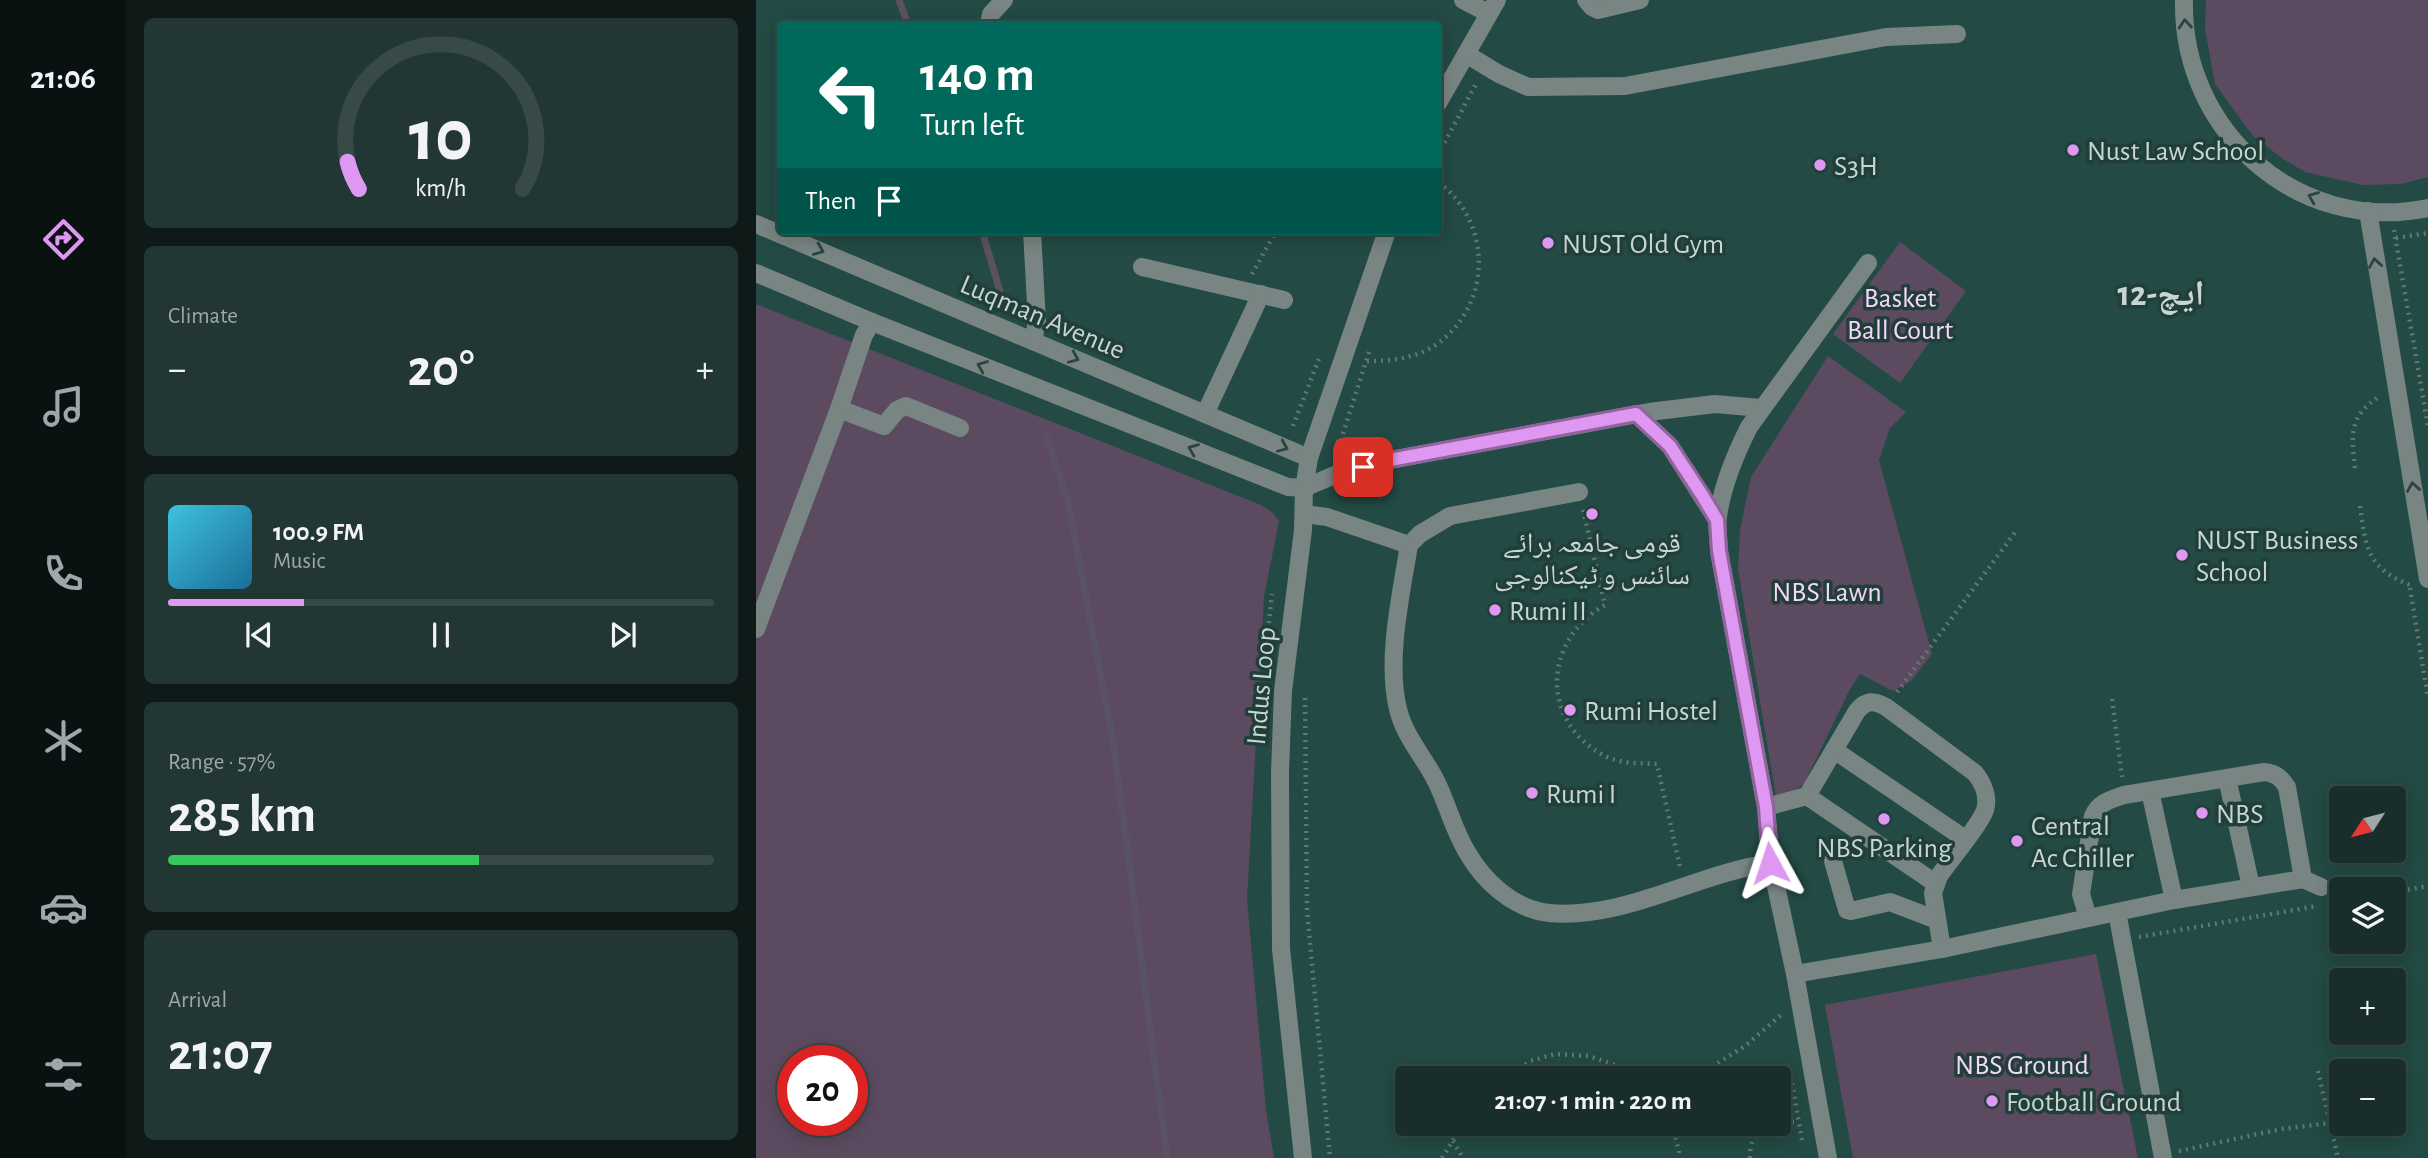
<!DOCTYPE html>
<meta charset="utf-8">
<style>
:root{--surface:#192e2b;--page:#223633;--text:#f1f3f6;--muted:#9fa8a9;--line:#374a47;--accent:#df98f2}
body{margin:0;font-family:"Alegreya Sans","Noto Naskh Arabic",sans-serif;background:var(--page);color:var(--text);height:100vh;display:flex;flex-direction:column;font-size:26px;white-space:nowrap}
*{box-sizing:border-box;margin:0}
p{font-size:23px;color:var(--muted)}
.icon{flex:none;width:38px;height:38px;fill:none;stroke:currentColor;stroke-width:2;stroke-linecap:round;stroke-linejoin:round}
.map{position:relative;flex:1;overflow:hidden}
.details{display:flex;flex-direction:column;gap:18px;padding:18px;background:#0e1918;width:630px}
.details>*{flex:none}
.top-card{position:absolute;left:21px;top:21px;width:665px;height:214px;border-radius:7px;box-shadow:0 4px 18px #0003,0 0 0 2px var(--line);background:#00695c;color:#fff;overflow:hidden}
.needle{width:46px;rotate:234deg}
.tools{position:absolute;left:1573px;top:786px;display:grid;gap:14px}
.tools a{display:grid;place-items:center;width:77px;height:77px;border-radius:7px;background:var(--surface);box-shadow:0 4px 18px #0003,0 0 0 2px var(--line);font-size:35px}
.speed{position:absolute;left:21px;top:1045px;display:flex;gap:14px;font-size:35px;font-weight:700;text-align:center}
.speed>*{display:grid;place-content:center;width:91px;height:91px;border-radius:50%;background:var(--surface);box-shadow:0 4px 18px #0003,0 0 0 2px var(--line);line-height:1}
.speed .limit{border:10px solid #d22;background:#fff;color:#111}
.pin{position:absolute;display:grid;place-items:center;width:60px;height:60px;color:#fff;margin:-30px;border-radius:14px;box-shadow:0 4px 10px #0006}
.me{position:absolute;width:77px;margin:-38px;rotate:355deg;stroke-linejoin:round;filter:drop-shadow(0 0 5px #0008)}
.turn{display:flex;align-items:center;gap:24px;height:147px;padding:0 28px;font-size:32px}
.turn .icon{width:91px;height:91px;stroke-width:2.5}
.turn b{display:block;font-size:49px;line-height:60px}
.then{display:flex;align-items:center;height:66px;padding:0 28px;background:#0003;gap:14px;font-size:26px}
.big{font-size:52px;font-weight:700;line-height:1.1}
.details .tile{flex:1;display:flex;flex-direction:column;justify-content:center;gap:10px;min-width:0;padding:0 24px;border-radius:10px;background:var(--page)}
.details .dial{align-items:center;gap:0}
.dial svg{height:182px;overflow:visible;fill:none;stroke:var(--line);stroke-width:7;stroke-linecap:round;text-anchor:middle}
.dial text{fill:var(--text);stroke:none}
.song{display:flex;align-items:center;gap:21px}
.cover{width:84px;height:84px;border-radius:10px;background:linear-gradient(135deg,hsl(190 70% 55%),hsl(200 70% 35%))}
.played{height:7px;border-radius:4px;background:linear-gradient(90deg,var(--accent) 25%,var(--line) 25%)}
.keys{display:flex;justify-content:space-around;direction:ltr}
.heat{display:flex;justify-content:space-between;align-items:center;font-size:38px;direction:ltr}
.charge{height:10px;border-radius:5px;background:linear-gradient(90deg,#34c759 57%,var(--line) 0)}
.trip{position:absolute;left:639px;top:1066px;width:396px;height:70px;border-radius:7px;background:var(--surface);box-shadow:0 4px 18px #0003,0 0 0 2px var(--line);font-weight:700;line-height:70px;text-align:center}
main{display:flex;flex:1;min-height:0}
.tabs{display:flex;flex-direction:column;width:126px;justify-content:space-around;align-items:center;background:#0a1211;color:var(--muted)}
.tabs .icon{width:49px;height:49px}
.tabs .selected{color:var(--accent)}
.tabs b{font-size:32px;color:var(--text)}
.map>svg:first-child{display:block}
.built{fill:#234a44;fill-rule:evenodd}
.green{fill:#5c4b60;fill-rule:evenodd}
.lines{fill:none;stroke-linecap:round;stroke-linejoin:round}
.stream{stroke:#5a5262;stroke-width:7}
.path{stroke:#617975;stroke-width:4.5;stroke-dasharray:2 5;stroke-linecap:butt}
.minor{stroke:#788583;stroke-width:18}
.oneway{stroke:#2a4540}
.route-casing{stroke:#91639d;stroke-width:18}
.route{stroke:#df98f2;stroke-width:12}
.poi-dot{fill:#df98f2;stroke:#213e39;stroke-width:2.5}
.labels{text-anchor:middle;stroke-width:7;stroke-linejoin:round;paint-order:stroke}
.poi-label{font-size:28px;fill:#c6d6d3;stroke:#213e39;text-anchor:start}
.park-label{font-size:28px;fill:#f5d6fe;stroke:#213e39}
.street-label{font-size:28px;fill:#c6d6d3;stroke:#213e39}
.district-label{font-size:35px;font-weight:bold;fill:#c6d6d3;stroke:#213e39}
</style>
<main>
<nav class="tabs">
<b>21:06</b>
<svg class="icon selected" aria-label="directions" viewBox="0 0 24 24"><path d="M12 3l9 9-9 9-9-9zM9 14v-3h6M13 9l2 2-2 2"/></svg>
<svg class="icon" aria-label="music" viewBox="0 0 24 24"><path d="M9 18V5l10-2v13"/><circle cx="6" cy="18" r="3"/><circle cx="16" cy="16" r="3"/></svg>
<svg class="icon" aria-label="phone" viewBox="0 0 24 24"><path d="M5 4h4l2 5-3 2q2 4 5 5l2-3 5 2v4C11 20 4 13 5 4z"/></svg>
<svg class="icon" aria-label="climate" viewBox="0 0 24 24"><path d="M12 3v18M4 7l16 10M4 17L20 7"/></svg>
<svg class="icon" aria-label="car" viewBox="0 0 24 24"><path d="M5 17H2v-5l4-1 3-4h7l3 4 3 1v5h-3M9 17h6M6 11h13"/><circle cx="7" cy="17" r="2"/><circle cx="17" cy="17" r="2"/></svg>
<svg class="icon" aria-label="filters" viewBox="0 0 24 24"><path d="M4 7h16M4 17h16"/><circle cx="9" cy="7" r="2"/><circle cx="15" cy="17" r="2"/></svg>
</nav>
<section class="details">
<div class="tile dial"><svg viewBox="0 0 100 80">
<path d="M14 69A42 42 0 1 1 86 69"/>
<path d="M14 69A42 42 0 0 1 9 57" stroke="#df98f2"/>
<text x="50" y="56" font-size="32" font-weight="700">10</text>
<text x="50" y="72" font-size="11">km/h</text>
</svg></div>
<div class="tile"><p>Climate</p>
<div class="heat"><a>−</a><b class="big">20°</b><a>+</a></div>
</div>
<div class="tile">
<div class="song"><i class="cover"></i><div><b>100.9 FM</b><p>Music</p></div></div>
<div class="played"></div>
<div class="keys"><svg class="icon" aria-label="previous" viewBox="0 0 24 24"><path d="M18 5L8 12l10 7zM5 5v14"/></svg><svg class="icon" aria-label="pause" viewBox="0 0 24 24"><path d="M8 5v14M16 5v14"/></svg><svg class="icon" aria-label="next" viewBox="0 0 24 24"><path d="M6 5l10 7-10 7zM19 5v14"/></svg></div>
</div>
<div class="tile"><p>Range · 57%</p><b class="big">285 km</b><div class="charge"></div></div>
<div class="tile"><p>Arrival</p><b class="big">21:07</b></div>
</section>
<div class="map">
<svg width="1672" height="1158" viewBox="0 0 1672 1158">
<rect width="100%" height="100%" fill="#213e39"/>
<path class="built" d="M0 0H1672V1158H0ZM24 24H682V231H24ZM1586 798H1638V850H1586ZM1586 889H1638V942H1586ZM1586 980H1638V1032H1586ZM37 1060H96V1120H37ZM1586 1071H1638V1124H1586ZM651 1078H1022V1124H651Z"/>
<g class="green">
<path d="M1450 0H1672V177L1645 184 1607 185 1549 172 1527 159 1497 136 1459 84 1449 29Z"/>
<path d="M1144 242 1210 291 1144 383 1077 334Z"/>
<path d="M0 304 505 505 516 512 523 521 508 597 491 899 510 1110 518 1158H0ZM37 1060H96V1120H37Z"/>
<path d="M1072 356 1150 412 1134 428 1123 460 1176 654 1155 681 1137 691 1104 674 1093 691 1048 784 1021 803 982 569 984 530 995 477Z"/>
<path d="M1340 954 1382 1158H1097L1069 1005Z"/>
</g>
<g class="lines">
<g class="stream">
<path d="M143 0 152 24"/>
<path d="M226 231 244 291"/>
<path d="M290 436 312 502 358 746 411 1158"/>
</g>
<g class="path">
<path d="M682 155 721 82"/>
<path d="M1638 230 1672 426"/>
<path d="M1640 238 1672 233"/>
<path d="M496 274 520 231"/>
<path d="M611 361C634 361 657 359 678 346 736 308 738 223 682 182"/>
<path d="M537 426 564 356"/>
<path d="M580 441 584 443 613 352"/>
<path d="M1599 468C1595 434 1593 416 1624 396"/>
<path d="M1604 506C1610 548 1611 568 1654 585"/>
<path d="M827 510 849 605C787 640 783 722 849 756 865 764 884 763 901 764L924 867"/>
<path d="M1654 588 1672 698"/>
<path d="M512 630 516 594"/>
<path d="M1141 692 1260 531"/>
<path d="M549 698 551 910 574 1158"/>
<path d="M1356 699 1366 777"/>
<path d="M1638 892 1672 886"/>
<path d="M1383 937 1561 906"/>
<path d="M1562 1071 1582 1158"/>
<path d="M753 1078 774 1061 799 1054 833 1056 880 1072 928 1078"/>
<path d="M938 1078 989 1046 1025 1015"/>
<path d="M1036 1083 1046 1140"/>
<path d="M1022 1122H1042"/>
<path d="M916 1124 923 1151V1158"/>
<path d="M697 1141 707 1158"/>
<path d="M1423 1151 1526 1129 1574 1123"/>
<path d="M686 1158 707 1124"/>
<path d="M994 1158C994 1140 999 1133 1014 1124"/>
</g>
<g class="minor">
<path d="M707 0 732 13"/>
<path d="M830 0 836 7 842 10 884 0"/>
<path d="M1428 0C1425 131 1542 235 1672 208"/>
<path d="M233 24 235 14 248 0"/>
<path d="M710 54 743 74 772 87 869 86 1130 37 1201 34"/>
<path d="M682 103 741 0"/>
<path d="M1612 211 1672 579"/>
<path d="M0 224 553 458"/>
<path d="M276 231 281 322 277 341"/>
<path d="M386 267 528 300"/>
<path d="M0 273 116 322 532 487 548 488 581 474 634 460 893 412 959 404 1005 408"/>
<path d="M83 409 128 426 141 410 150 406 204 428"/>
<path d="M449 414 505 294"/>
<path d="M880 414 914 446 961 520"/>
<path d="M823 492 694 516 664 534 653 545C645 595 630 660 642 709 648 735 667 756 679 779 691 802 697 829 711 852 728 882 758 909 793 913 869 920 941 873 1015 863"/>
<path d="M548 514 571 517 653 545"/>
<path d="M0 629 83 409 108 335 116 322"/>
<path d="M1078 750 1209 839"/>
<path d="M1471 778 1495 887"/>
<path d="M1394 791 1418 900"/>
<path d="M1051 796 1101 711C1110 700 1118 700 1130 707L1219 773C1227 783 1233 797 1229 810 1224 825 1193 861 1183 876L1177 893 1186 949"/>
<path d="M1010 807 1051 796 1179 883"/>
<path d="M1077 861 1091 910 1095 911 1134 902 1181 920"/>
<path d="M1361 912 1418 900 1547 879 1565 887"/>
<path d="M1332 918 1325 894 1337 816C1343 802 1354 800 1368 795L1508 772C1520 773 1525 778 1531 787L1547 879"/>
<path d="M1039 974 1015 863 1010 807 963 551C963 540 960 528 962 517 966 486 979 455 993 427L1112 263"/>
<path d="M547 1158 525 949 524 773 527 691 547 530 548 488 553 458 631 231"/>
<path d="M1072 1158 1039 974 1186 949 1361 912 1407 1158"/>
</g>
</g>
<defs><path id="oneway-chevron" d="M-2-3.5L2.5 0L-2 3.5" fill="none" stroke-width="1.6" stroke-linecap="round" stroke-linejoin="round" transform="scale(1.75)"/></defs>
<g class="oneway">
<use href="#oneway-chevron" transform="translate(1429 24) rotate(-95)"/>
<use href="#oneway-chevron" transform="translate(1557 197) rotate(-158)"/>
<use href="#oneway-chevron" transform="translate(63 250) rotate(22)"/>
<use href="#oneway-chevron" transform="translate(1619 263) rotate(-99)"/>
<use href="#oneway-chevron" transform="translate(318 358) rotate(23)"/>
<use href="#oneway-chevron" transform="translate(226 366) rotate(-158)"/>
<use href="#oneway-chevron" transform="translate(527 447) rotate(23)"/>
<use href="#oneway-chevron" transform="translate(437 449) rotate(-158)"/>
<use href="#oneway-chevron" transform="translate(1657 487) rotate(-99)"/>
</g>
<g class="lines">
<defs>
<path id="route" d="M607 467 634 460 880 414 914 446 946 495 961 520 963 551 1010 807 1014 863"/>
</defs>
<use href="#route" class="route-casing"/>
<use href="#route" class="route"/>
</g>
<g class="poi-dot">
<circle cx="1317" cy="150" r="7"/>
<circle cx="1064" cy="165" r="7"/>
<circle cx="792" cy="243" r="7"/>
<circle cx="836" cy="514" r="7"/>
<circle cx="1426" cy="555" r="7"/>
<circle cx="739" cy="610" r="7"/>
<circle cx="814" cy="710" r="7"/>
<circle cx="776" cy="793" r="7"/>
<circle cx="1446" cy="813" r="7"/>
<circle cx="1128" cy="819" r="7"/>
<circle cx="1261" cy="841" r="7"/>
<circle cx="1236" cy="1101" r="7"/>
</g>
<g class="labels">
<g class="poi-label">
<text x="1331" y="160">Nust Law School</text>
<text x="1078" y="175">S3H</text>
<text x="806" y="253">NUST Old Gym</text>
<text x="1440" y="549">NUST Business<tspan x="1440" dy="32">School</tspan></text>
<text x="836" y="552" text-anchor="middle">قومی جامعہ برائے<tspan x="836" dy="32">سائنس و ٹیکنالوجی</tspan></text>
<text x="753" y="620">Rumi II</text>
<text x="828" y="720">Rumi Hostel</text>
<text x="790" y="803">Rumi I</text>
<text x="1460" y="823">NBS</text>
<text x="1275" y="835">Central<tspan x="1275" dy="32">Ac Chiller</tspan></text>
<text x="1128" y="857" text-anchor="middle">NBS Parking</text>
<text x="1250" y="1111">Football Ground</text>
</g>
<g class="park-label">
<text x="1144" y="307">Basket<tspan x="1144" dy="32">Ball Court</tspan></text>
<text x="1071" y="601">NBS Lawn</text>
<text x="1266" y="1074">NBS Ground</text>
</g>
<g class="street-label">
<text transform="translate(287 316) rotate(23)" y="10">Luqman Avenue</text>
<text transform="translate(504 686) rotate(-85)" y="10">Indus Loop</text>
</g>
<g class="district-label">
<text x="1405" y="305">ایچ-12</text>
</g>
</g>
</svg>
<div class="tools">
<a><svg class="needle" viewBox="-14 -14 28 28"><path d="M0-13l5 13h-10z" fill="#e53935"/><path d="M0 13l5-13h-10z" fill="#9fa8a9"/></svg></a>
<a><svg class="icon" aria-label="layers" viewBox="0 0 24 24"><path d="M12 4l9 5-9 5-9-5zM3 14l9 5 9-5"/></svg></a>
<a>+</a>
<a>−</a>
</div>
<div class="speed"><div class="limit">20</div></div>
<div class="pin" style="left:607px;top:467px;background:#d93025"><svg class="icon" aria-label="arrive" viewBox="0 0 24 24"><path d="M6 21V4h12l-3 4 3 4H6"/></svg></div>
<svg class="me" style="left:1014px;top:863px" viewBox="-20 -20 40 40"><path d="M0-17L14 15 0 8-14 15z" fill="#df98f2" stroke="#fff" stroke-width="4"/></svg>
<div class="trip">21:07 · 1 min · 220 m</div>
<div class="top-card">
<div class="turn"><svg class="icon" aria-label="left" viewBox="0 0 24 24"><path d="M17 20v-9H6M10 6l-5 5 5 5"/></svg><div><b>140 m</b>Turn left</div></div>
<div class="then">Then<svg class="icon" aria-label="arrive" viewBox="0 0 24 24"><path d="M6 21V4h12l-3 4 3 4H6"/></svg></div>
</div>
</div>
</main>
